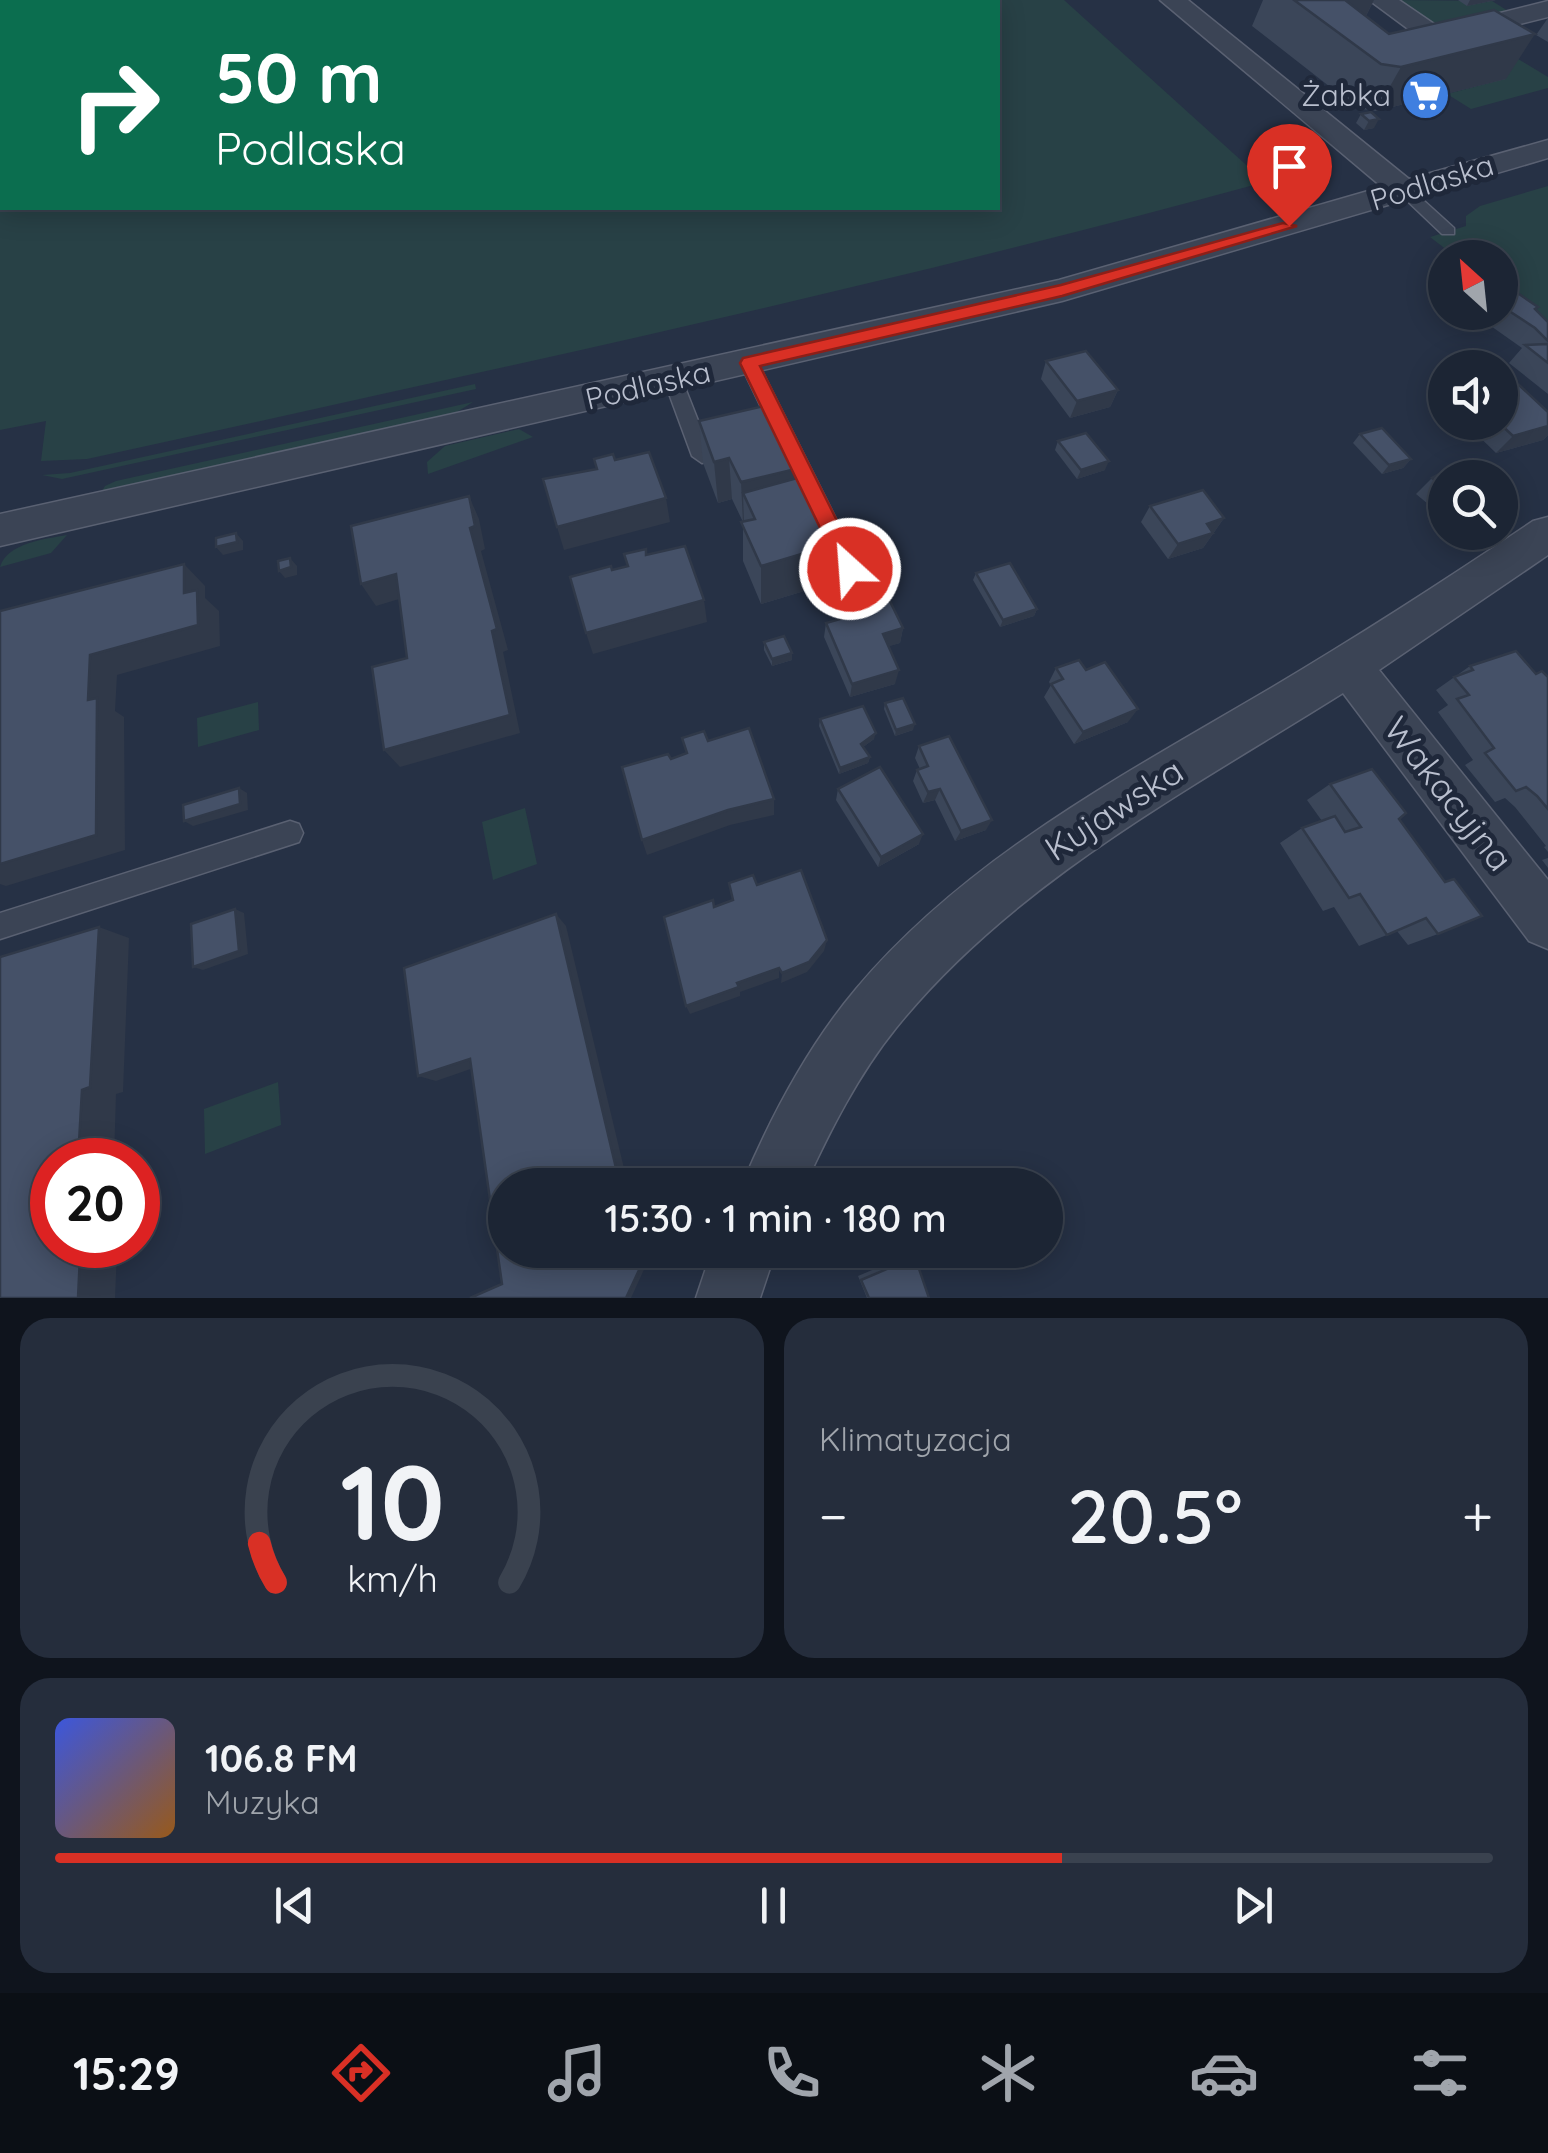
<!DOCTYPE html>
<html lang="pl">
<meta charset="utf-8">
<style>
:root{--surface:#1c2534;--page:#252d3c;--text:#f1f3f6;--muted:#a0a5ac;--line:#3a424f;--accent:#d93025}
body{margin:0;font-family:Quicksand,sans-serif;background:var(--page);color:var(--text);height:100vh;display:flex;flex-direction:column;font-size:38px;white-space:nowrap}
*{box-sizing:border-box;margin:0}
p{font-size:32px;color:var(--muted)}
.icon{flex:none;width:55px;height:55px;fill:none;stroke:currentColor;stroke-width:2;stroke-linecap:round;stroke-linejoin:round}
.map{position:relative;height:1298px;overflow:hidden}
.panel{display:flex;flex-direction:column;gap:20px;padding:20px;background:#0f141d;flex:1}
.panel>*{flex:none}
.banner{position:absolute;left:0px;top:0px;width:1000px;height:210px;box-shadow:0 5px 25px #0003,0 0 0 2px var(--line);background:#0b6e4f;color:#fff;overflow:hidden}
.needle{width:65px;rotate:333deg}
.fabs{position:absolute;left:1428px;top:240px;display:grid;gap:20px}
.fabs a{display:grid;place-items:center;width:90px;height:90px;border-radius:50%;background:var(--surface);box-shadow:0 5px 25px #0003,0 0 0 2px var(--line);font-size:50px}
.speed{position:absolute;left:30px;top:1138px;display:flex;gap:20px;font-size:50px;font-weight:700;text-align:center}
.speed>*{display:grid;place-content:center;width:130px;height:130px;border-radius:50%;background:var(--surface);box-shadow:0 5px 25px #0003,0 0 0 2px var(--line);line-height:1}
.speed .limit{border:15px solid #d22;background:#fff;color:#111}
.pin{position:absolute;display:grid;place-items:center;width:85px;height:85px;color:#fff;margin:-102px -42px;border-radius:50% 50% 50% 0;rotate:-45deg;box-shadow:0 0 10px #0007}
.pin .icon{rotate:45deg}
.me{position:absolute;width:110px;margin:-55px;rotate:334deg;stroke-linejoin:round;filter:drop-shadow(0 0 8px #0008)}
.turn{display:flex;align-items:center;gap:35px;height:210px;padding:0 50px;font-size:45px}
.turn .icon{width:130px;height:130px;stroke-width:2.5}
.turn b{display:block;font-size:70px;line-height:85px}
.big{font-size:75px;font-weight:600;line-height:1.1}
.panel .card{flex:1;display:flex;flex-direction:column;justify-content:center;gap:15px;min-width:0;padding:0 35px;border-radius:30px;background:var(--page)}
.panel .dial{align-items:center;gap:0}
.dial svg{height:260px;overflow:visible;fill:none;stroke:var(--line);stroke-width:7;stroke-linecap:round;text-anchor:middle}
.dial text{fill:var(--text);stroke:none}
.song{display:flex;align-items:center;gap:30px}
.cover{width:120px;height:120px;border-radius:15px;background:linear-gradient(135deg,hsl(230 70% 55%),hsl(30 70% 35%))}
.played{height:10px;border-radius:5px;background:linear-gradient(90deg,var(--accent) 70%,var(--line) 70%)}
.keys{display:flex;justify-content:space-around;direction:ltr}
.heat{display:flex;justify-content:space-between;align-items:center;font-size:55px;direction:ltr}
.panel .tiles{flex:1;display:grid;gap:20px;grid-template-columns:1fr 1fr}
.card:last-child{grid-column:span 2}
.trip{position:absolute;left:488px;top:1168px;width:575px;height:100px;border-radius:50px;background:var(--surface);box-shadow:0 5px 25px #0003,0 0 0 2px var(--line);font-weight:600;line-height:100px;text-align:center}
.dock{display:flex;height:160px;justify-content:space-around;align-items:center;background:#0b0f15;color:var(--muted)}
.dock .icon{width:70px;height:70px}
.dock .active{color:var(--accent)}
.dock b{font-size:45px;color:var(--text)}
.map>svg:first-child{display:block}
.green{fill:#284146;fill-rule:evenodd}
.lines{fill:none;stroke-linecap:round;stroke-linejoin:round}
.lane-casing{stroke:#5a6172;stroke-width:3}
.street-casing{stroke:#5a6172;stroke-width:3}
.lane{fill:#3b4455;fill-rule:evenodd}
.street{fill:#3b4455;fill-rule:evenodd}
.wall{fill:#3b4659}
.shaded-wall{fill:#303949}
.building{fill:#455168;stroke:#303949;stroke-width:2.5}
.route{fill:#d93025;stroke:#8d1f18;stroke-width:2.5}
.labels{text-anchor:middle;stroke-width:10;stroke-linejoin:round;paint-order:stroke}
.far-poi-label{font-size:30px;fill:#b9bfce;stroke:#1f283a;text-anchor:end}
.far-street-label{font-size:30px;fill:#b9bfce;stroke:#1f283a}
.street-label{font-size:35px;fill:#b9bfce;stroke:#1f283a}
</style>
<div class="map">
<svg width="1548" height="1298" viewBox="0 0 1548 1298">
<rect width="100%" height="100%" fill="#263145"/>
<g class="green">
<path d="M0 0H1064L1265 182C877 288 483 372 87 459L41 461 46 421 0 430ZM2 2H998V208H2Z"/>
<path d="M1393 0 1492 1 1508 11 1467 23 1432 26Z"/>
<path d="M1475 33 1548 77V88L1471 109 1447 94 1504 79Z"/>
<path d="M1548 186V332L1500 293V258L1456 257 1430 237 1466 226V216L1480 206Z"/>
<path d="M475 384 476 389 62 479 42 475 70 473Z"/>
<path d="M473 402 452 415 101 493 105 486 116 481Z"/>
<path d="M519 429 533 437 428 474 427 462 445 446Z"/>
<path d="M67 535 51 553 0 567C7 543 45 539 67 535Z"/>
<path d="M258 702 259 730 198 747 197 718Z"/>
<path d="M525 808 537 864 493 880 482 822Z"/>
<path d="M278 1082 281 1125 205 1154 204 1109Z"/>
</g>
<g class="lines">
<defs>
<g id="lane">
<path d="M1401 189H1411L1454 228V234H1442L1401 195Z"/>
<path d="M749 357 758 363 861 569 858 575H842L839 569 740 363Z"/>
<path d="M673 374 682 380 712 456 709 461 702 463 692 456 664 380Z"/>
<path d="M290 821 299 824 303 833 299 842 0 939V913Z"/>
</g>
<g id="street">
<path d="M1160 0H1188L1409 179 1548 140V158L1062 301 0 546V514L1059 280 1382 187Z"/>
<path d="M1369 0H1399L1440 28 1548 1V17L1436 45 1427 43Z"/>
<path d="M1548 517V555L1379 670 1548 880V949L1529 941 1343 693C1187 791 1014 882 896 1028 858 1075 830 1131 805 1185H742C771 1116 808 1046 856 989 967 857 1125 774 1271 688 1360 635 1447 579 1533 521Z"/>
<path d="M712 1250H776L760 1298H696Z"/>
</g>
</defs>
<use href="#lane" class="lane-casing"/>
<use href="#street" class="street-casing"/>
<use href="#lane" class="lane"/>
<use href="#street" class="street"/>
</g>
<g class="wall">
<path d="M1263 0H1374L1366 16 1389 34 1506 79 1376 111 1357 108 1252 26Z"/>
<path d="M1458 0H1496L1467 6Z"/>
<path d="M1548 18V42L1536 35Z"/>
<path d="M1371 112 1374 128 1364 130 1356 123 1361 114Z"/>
<path d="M1500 281 1536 310 1548 322V394L1509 363 1522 348 1471 312H1500Z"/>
<path d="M1445 283V295L1439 291Z"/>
<path d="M1046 361 1118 390 1110 407 1070 418 1041 379Z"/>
<path d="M1512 387 1548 412V435L1543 440 1496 453 1464 422H1500Z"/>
<path d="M699 421 800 478 831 583 761 604 743 561V522L732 499 718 503 703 463Z"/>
<path d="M1360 434 1411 459 1403 468 1382 474 1353 443Z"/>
<path d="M1058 441 1105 470 1077 479 1055 450Z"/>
<path d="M1473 472 1500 478H1445V518L1416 494 1432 478Z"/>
<path d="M1150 506 1224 518 1203 548 1168 559 1141 522Z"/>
<path d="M976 573 1037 609 1034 616 1000 627 973 580Z"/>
<path d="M857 587 903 628 900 643 888 646 895 684 850 697 824 637 826 623 860 613 855 602Z"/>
<path d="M764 642 792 660 772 666 764 650Z"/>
<path d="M1470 666 1536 674 1548 677V852L1544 847 1546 846 1515 807 1505 798 1495 802 1465 765 1473 760 1438 712 1448 705 1436 690Z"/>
<path d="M1056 668 1086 670 1128 722 1074 744 1044 697 1051 685 1049 682Z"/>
<path d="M885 703 913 730 895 736 884 709Z"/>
<path d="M820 719 874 739 863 747 870 757 868 763 839 774 819 726Z"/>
<path d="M919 746 986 830 955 841 935 800 923 803 913 781 917 770 920 769 915 758Z"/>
<path d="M1330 784 1399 819 1438 934 1408 945 1397 931 1359 946 1334 907 1323 911 1280 843 1302 828 1322 821 1307 800Z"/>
<path d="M838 789 919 844 878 867 836 800Z"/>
<path d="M1548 858V868L1542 860Z"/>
<path d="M910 1254 915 1257 929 1298H867L858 1276Z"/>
</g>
<g class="shaded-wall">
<path d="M1338 0H1374L1358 32Z"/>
<path d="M1470 0H1496L1467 6Z"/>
<path d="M1535 34 1506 79 1376 111 1401 67Z"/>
<path d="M1379 119 1374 128 1364 130 1369 121Z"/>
<path d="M1118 390 1110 407 1070 418 1077 401Z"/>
<path d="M1548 426V435L1543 440 1496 453 1513 436Z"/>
<path d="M729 458 732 499 718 503 714 462Z"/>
<path d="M1411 459 1403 468 1382 474 1389 465Z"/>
<path d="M1109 461 1105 470 1077 479 1081 470Z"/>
<path d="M800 468 799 508 743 493 744 522 743 523 741 482Z"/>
<path d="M469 496 479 519 485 549 481 551 508 650 503 652 520 733 400 767 384 750 470 528Z"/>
<path d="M666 498 670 522 564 550 557 527Z"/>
<path d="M1224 518 1203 548 1168 559 1178 544 1207 524Z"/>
<path d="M236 533 243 541V550L223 555 216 547Z"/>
<path d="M835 544 831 583 761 604V566Z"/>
<path d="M290 558 297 566V575L285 578 279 571Z"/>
<path d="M184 564 205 586V598L219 611 220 646 117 675 115 711 124 717 125 850 6 886 0 884V864L88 700 90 655 184 593Z"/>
<path d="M396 574 409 596 376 606 361 584Z"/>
<path d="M704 600 707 622 593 654 586 633Z"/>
<path d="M1037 609 1034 616 1000 627 1003 620Z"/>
<path d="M903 628 900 643 880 649 883 634Z"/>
<path d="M792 653V660L772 666V659Z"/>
<path d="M899 670 895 684 850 697 852 684Z"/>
<path d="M1138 709 1128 722 1074 744 1083 732Z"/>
<path d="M915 724 913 730 895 736 896 730Z"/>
<path d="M876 733 874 739 859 750 861 744Z"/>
<path d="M870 757 868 763 839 774 840 768Z"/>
<path d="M239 788 247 793 248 810 193 826 184 821Z"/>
<path d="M940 789 935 800 923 803 928 792Z"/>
<path d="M774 799V815L730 825 647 855 642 840 728 810Z"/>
<path d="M992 820 986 830 955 841 961 831Z"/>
<path d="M923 834 919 844 878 867 881 857Z"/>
<path d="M235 909 244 913 248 954 203 970 193 967Z"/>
<path d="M556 914 566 926 628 1185H620Z"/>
<path d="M99 927 129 938 123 1092 116 1094 114 1160H78L82 1090Z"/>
<path d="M827 940 824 951 807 972 781 983 782 973Z"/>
<path d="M779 968V978L740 992V996L690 1014 686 1006 737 983Z"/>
<path d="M470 1059 485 1064 436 1081 418 1076Z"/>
<path d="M74 1245H111L110 1253 117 1252 115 1298H78L73 1259Z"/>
<path d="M636 1250H644L647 1263 631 1298H626Z"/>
</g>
<g class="building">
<path d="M1294 0H1345L1389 34 1494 10 1535 34 1401 67 1381 64Z"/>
<path d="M1371 112 1379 119 1369 121 1361 114Z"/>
<path d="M1500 281 1538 307 1535 309 1548 322V341L1535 328 1500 305Z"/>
<path d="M1548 344V363L1525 345Z"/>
<path d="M1086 351 1118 390 1077 401 1046 361Z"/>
<path d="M1500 376 1512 387 1519 385 1548 412V426L1513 436 1498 422H1500Z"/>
<path d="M768 405 800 468 741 482 729 458 714 462 699 421Z"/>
<path d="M1382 428 1411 459 1389 465 1360 434Z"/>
<path d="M1086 433 1109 461 1081 470 1058 441Z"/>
<path d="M649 452 666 498 557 527 543 479 597 469 594 459 613 454 615 460Z"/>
<path d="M1460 462 1480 478H1445V489L1432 478Z"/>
<path d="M1487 467 1500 478H1479L1473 472Z"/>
<path d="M801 477 835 544 761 566 741 522 755 519 743 493Z"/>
<path d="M1500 478 1509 485 1500 490Z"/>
<path d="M1203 490 1224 518 1207 524 1213 533 1178 544 1150 506Z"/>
<path d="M469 496 475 526 470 528 497 629 492 631 510 715 384 750 372 667 407 658 396 574 361 584 351 526Z"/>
<path d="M236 533 237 542 216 547V538Z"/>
<path d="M685 546 704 600 586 633 570 577 611 566 612 570 628 566 624 554 646 549V555Z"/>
<path d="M290 558 291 567 279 571 278 561Z"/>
<path d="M1010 563 1037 609 1003 620 976 573Z"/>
<path d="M184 564V593L197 590 198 625 90 655 88 700 97 698 96 835 0 864V611Z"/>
<path d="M880 581 903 628 883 634 899 670 852 684 826 623 868 611 857 587Z"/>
<path d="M784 636 792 653 772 659 764 642Z"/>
<path d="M1516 651 1536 674 1542 671 1548 677V809L1537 796 1526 787 1516 791 1485 753 1494 748 1457 699 1469 695 1454 677 1473 670 1470 666Z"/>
<path d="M1079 660 1086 670 1105 662 1138 709 1083 732 1051 684 1063 679 1056 668Z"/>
<path d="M903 698 915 724 896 730 885 703Z"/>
<path d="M863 706 876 733 861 744 870 757 840 768 820 719Z"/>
<path d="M749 728 774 799 728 810 642 840 622 767 668 754 671 759 687 753 682 738 704 731 708 741Z"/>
<path d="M949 736 992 820 961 831 940 789 928 792 917 770 928 766 919 746Z"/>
<path d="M880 767 923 834 881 857 838 789Z"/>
<path d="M1372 769 1406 813 1399 819 1445 882 1454 879 1482 916 1438 934 1426 918 1387 935 1360 894 1349 898 1302 828 1335 816 1345 832 1361 827 1330 784Z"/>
<path d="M239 788 240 804 184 821 183 805Z"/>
<path d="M801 870 827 940 809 962 782 973 779 968 737 983 739 987 686 1006 664 917 713 900 714 907 733 900 729 883 753 875 757 885Z"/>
<path d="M235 909 239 951 193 967 191 924Z"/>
<path d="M556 914 620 1185H505V1250H636L640 1268 626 1298H470L502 1284 470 1059 418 1076 404 968Z"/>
<path d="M99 927 90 1087 82 1090 78 1160H52V1245H74L73 1259 80 1256 78 1298H0V957Z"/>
<path d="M915 1257 929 1298H869L861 1280Z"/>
</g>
<path class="route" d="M1283 223 1297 226 1062 296 760 366 861 569 858 575H843L740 363 743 358 1061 285Z"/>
<defs>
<symbol id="supermarket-disc" viewBox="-11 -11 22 22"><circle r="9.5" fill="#3f7fe0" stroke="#1f283a"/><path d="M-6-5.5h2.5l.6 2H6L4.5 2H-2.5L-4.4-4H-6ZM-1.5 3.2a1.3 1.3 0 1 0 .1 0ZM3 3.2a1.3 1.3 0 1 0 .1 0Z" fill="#fff"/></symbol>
</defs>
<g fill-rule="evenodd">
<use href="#supermarket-disc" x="1398" y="68" width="55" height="55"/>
</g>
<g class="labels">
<g class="far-poi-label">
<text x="1391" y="106">Żabka</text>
</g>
<g class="far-street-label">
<text transform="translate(1432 183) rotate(-17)" y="10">Podlaska</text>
<text transform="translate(648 386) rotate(-13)" y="10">Podlaska</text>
</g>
<g class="street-label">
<text transform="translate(1448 794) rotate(52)" y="12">Wakacyjna</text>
<text transform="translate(1114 810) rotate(-33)" y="12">Kujawska</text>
</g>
</g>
</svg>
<div class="fabs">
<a><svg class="needle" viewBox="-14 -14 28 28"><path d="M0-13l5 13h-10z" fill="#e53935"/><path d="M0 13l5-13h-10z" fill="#a0a5ac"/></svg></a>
<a><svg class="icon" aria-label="sound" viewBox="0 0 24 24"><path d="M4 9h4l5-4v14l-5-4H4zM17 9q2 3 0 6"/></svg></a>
<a><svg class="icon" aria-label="search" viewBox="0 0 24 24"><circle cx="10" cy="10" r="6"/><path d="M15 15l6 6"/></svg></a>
</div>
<div class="speed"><div class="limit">20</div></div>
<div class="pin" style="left:1289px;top:226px;background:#d93025"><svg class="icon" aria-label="arrive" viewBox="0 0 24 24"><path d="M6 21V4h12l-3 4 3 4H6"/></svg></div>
<svg class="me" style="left:850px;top:569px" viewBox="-20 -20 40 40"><circle r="17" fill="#d93025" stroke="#fff" stroke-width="3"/><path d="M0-11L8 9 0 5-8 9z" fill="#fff"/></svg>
<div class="trip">15:30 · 1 min · 180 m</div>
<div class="banner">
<div class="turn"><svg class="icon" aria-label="right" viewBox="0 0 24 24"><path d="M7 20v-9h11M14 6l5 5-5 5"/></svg><div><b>50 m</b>Podlaska</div></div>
</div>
</div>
<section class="panel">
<div class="tiles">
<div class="card dial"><svg viewBox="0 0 100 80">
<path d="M14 69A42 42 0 1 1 86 69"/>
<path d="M14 69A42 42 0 0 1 9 57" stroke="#d93025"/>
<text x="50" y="56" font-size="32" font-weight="700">10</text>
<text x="50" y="72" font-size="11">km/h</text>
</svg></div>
<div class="card"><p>Klimatyzacja</p>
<div class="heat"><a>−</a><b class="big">20.5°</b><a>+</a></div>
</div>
<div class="card">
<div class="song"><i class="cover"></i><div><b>106.8 FM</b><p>Muzyka</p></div></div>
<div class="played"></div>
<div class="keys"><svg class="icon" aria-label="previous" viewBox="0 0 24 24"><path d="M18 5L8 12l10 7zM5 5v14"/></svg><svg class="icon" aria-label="pause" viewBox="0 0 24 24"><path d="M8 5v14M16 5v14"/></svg><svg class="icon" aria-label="next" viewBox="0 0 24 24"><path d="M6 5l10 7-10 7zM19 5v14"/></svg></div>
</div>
</div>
</section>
<nav class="dock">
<b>15:29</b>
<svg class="icon active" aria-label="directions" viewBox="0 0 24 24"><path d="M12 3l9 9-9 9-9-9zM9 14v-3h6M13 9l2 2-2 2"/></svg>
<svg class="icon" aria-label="music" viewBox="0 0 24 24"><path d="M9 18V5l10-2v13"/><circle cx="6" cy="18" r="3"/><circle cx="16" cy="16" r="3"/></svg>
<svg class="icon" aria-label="phone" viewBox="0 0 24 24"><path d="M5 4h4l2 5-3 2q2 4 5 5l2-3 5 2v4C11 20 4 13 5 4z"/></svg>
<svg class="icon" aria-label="climate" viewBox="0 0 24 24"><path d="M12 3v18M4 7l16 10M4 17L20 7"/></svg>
<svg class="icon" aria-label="car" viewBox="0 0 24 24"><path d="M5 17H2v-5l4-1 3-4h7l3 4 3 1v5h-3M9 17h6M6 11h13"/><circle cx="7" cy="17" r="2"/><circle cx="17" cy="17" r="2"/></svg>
<svg class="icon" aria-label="filters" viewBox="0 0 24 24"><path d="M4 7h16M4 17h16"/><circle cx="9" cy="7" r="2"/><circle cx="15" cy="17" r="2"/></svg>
</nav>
